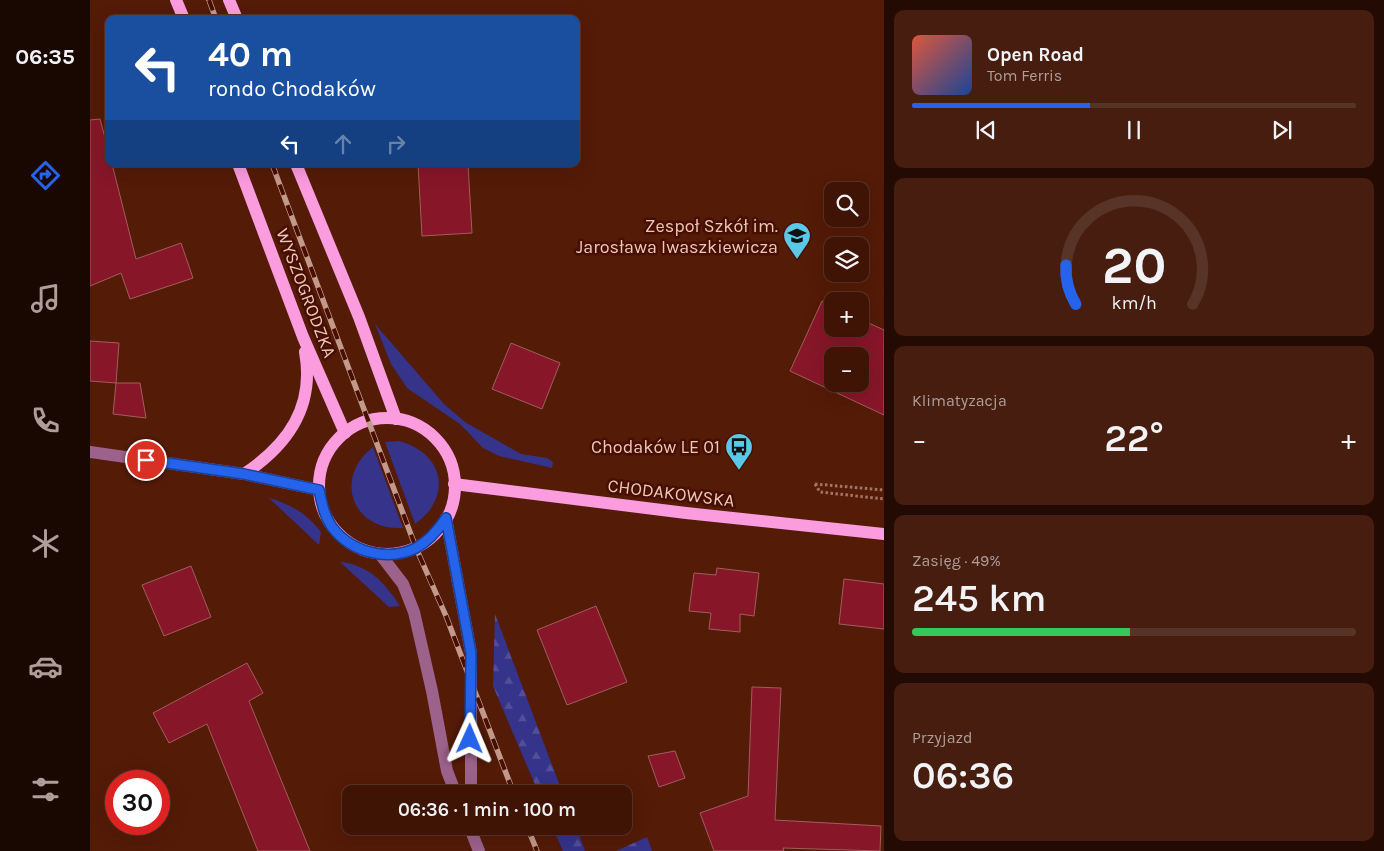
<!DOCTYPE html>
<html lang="pl">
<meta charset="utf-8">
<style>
:root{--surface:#3f1405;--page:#461d0f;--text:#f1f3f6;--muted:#ad9e9a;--line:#583327;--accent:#2563eb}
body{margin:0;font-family:Karla,sans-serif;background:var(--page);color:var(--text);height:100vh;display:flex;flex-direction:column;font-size:19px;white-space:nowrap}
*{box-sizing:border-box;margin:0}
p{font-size:16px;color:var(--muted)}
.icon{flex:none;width:28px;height:28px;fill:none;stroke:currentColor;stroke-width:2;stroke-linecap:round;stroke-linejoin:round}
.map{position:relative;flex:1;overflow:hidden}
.sheet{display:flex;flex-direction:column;gap:10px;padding:10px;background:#230b03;width:500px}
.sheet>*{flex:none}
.hud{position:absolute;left:15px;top:15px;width:475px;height:152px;border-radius:10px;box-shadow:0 5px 20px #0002,0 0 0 1px var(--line);background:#1a4fa0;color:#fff;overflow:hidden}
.controls{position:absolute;left:734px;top:182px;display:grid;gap:10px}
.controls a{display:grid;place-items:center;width:45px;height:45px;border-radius:10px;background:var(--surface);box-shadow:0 5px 20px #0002,0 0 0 1px var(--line);font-size:25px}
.speed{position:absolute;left:15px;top:770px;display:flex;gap:10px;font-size:25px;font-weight:700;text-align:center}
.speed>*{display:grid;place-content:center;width:65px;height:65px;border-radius:50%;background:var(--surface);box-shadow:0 5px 20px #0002,0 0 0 1px var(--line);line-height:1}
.speed .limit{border:8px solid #d22;background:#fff;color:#111}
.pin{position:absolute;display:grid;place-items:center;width:42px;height:42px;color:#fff;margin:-21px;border:2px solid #fff;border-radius:50%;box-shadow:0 1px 5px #0007}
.me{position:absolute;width:55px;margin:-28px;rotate:1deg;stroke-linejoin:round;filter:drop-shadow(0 0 4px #0008)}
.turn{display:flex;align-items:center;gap:18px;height:105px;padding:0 20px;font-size:22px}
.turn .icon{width:65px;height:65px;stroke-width:2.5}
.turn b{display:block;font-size:35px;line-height:42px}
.lanes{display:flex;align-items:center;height:48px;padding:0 20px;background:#0003;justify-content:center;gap:25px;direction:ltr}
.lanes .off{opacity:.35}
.big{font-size:38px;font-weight:600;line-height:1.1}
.sheet .card{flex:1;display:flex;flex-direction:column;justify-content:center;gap:8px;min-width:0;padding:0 18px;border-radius:10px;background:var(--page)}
.sheet .dial{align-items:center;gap:0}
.dial svg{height:130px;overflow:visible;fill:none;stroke:var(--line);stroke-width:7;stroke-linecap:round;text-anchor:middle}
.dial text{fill:var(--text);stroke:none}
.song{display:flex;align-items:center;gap:15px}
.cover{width:60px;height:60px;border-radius:8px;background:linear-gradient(135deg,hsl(10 70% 55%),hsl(220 70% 35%))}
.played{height:5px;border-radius:2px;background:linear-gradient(90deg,var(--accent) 40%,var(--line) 40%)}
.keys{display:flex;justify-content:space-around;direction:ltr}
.heat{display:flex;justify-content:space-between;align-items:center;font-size:28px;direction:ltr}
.charge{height:8px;border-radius:4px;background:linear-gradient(90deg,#34c759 49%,var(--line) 0)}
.trip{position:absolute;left:252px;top:785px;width:290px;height:50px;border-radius:10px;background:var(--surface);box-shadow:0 5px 20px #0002,0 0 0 1px var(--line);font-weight:600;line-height:50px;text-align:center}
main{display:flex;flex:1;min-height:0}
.dock{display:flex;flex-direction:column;width:90px;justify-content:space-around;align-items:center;background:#190802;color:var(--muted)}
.dock .icon{width:35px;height:35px}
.dock .current{color:var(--accent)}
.dock b{font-size:22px;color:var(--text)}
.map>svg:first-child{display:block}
.green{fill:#35338a}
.forest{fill:url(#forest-firs)}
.building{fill:#871629;stroke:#a25d5f;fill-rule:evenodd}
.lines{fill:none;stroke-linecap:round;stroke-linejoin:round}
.path{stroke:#a37565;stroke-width:3;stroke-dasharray:2.5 2.5;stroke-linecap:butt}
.minor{stroke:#9c628b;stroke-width:12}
.major{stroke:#fb9cdf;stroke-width:12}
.rail-casing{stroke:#c3998b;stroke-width:5.5}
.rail{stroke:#480f00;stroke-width:4;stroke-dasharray:11;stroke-linecap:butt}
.route-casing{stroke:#184099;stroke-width:12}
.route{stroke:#2563eb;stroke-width:9}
.labels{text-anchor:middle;stroke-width:5;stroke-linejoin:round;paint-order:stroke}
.poi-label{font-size:18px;fill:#ecc8bc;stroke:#480f00;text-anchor:end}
.street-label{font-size:18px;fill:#ecc8bc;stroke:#480f00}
</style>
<main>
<nav class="dock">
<b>06:35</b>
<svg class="icon current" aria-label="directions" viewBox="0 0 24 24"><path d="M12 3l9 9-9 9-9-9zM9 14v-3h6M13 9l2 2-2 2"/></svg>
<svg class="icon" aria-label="music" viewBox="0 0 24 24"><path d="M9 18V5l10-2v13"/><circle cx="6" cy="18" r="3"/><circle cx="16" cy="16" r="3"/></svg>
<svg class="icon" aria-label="phone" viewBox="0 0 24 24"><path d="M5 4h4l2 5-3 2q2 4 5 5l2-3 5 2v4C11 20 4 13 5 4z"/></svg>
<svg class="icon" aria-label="climate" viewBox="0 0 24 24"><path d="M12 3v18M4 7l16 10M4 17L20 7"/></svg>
<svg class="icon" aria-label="car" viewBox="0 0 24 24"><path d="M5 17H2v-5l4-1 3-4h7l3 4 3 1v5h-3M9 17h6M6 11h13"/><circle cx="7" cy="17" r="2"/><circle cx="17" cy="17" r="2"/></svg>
<svg class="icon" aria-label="filters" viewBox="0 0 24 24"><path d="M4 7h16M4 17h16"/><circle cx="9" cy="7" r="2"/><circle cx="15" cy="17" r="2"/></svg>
</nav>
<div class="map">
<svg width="794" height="851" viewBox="0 0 794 851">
<defs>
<pattern id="forest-firs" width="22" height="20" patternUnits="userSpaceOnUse" patternTransform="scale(1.25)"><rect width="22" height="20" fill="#35338a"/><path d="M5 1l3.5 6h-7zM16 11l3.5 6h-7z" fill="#524f99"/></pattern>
</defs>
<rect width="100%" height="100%" fill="#541b07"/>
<g class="green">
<path d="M285 324 354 404 375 422 431 454 457 458 463 462 462 468 409 456 393 448 370 424 317 388 301 364Z"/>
<path d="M309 441C354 453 363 497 325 524L295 442Z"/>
<path d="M283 447 313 528C262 531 243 478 283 447Z"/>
<path d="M179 498C202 505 216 513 231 532L229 545Z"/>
<path d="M250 562C278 564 296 584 310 606L299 607Z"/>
</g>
<g class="forest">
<path d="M405 614 473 794H449L403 686Z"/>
<path d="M462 826H486L495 851H473Z"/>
<path d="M557 837 562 851H526Z"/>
</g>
<g class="building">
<path d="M10 119 19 153V164H22L46 259 91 243 103 278 40 299 31 273 0 286V120Z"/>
<path d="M328 164H378L382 233 332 236Z"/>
<path d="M732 301 742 306V329H770V319L794 330V415L700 371ZM742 356H770V384H742Z"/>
<path d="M0 341 29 343 26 383 0 381Z"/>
<path d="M421 343 470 363 452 409 402 389Z"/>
<path d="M26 383H50L56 418 23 414Z"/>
<path d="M101 566 121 617 74 636 52 585Z"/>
<path d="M627 568 669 573 664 616 650 614V632L619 629 621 613 599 611 604 573 626 575Z"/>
<path d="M754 579 794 584V629L749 624Z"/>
<path d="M506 606 537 682 477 705 447 630Z"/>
<path d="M157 663 173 693 159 701 220 851H168L117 724 79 743 63 713Z"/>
<path d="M662 687 691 688 685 820 791 826 790 851 693 848 694 851H624L610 813 658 796Z"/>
<path d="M585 751 595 778 569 787 558 756Z"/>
</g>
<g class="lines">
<g class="path">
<path d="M725 484 730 492 794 499"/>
<path d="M725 484 794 490"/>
</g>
<g class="minor">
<path d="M0 452 154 474 229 490"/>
<path d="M356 518 381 653V794"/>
<path d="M290 554 313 584 324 612 342 691 357 771 366 794"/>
<path d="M379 826 389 851"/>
</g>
<g class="major">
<path d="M86 0 94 19"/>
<path d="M139 0 147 19"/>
<path d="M148 164 213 337 255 433"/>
<path d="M206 164 269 317 306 419"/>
<circle cx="297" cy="486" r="68"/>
<path d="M154 474C198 445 225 407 215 352"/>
<path d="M364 484 596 513 794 534"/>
</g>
<defs>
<g id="rail">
<path d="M119 0 126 19"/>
<path d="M182 164 326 548 356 616 424 794"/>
<path d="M437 826 447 851"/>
</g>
</defs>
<use href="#rail" class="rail-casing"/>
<use href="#rail" class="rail"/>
</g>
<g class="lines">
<defs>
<path id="route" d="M56 460 154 474 229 490C232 503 234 516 242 527 261 552 297 562 326 548 339 541 348 530 356 518L381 653 380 739"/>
</defs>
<use href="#route" class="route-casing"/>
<use href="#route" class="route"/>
</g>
<defs>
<symbol id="school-pin" viewBox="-11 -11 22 30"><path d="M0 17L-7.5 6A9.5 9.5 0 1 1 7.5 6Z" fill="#5ac8e6" stroke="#480f00"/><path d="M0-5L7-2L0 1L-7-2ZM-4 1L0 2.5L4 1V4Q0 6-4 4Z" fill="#111"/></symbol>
<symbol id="bus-pin" viewBox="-11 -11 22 30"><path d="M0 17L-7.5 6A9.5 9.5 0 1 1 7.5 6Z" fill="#5ac8e6" stroke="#480f00"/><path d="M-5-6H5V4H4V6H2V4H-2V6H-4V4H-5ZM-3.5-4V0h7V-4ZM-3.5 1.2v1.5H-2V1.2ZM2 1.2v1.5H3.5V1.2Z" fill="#111"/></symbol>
</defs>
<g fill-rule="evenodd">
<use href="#school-pin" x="691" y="220" width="32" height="43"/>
<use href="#bus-pin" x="633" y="431" width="32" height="43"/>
</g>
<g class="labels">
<g class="poi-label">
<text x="688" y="232">Zespoł Szkół im.<tspan x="688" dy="21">Jarosława Iwaszkiewicza</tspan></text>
<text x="630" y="453">Chodaków LE 01</text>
</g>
<g class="street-label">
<text transform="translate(216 293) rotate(69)" y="6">WYSZOGRODZKA</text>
<text transform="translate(581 493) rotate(7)" y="6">CHODAKOWSKA</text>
</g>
</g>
</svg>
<div class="controls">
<a><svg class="icon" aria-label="search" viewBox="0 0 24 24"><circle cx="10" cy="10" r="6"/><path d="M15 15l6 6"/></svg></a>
<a><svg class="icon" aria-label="layers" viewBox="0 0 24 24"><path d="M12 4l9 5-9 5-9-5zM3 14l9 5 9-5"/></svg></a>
<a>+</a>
<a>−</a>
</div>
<div class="speed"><div class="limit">30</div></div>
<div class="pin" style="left:56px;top:460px;background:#d93025"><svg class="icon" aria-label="arrive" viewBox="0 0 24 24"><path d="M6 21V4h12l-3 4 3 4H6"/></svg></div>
<svg class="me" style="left:380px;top:739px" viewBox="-20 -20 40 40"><path d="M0-17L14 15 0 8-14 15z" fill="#2563eb" stroke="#fff" stroke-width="4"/></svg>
<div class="trip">06:36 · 1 min · 100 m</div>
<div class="hud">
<div class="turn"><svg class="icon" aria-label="left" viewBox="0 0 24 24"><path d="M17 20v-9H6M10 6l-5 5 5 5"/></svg><div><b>40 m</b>rondo Chodaków</div></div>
<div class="lanes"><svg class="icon" aria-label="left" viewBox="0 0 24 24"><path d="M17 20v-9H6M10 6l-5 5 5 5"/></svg><svg class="icon off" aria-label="ahead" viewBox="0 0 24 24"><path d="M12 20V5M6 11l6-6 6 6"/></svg><svg class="icon off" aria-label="right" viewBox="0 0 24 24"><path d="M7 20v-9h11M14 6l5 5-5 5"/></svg></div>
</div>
</div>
<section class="sheet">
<div class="card">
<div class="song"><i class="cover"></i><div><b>Open Road</b><p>Tom Ferris</p></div></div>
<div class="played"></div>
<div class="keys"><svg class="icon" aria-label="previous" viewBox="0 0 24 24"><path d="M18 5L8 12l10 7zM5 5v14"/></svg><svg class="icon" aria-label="pause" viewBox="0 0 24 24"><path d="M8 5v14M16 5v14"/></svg><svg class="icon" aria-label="next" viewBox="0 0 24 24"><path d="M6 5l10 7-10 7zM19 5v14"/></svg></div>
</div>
<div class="card dial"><svg viewBox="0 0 100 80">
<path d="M14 69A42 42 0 1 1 86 69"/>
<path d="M14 69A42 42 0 0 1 8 45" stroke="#2563eb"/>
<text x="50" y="56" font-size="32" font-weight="700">20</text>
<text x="50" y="72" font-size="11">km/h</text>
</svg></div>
<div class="card"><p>Klimatyzacja</p>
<div class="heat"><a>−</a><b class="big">22°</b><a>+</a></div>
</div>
<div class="card"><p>Zasięg · 49%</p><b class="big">245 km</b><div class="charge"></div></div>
<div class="card"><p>Przyjazd</p><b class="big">06:36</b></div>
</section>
</main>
